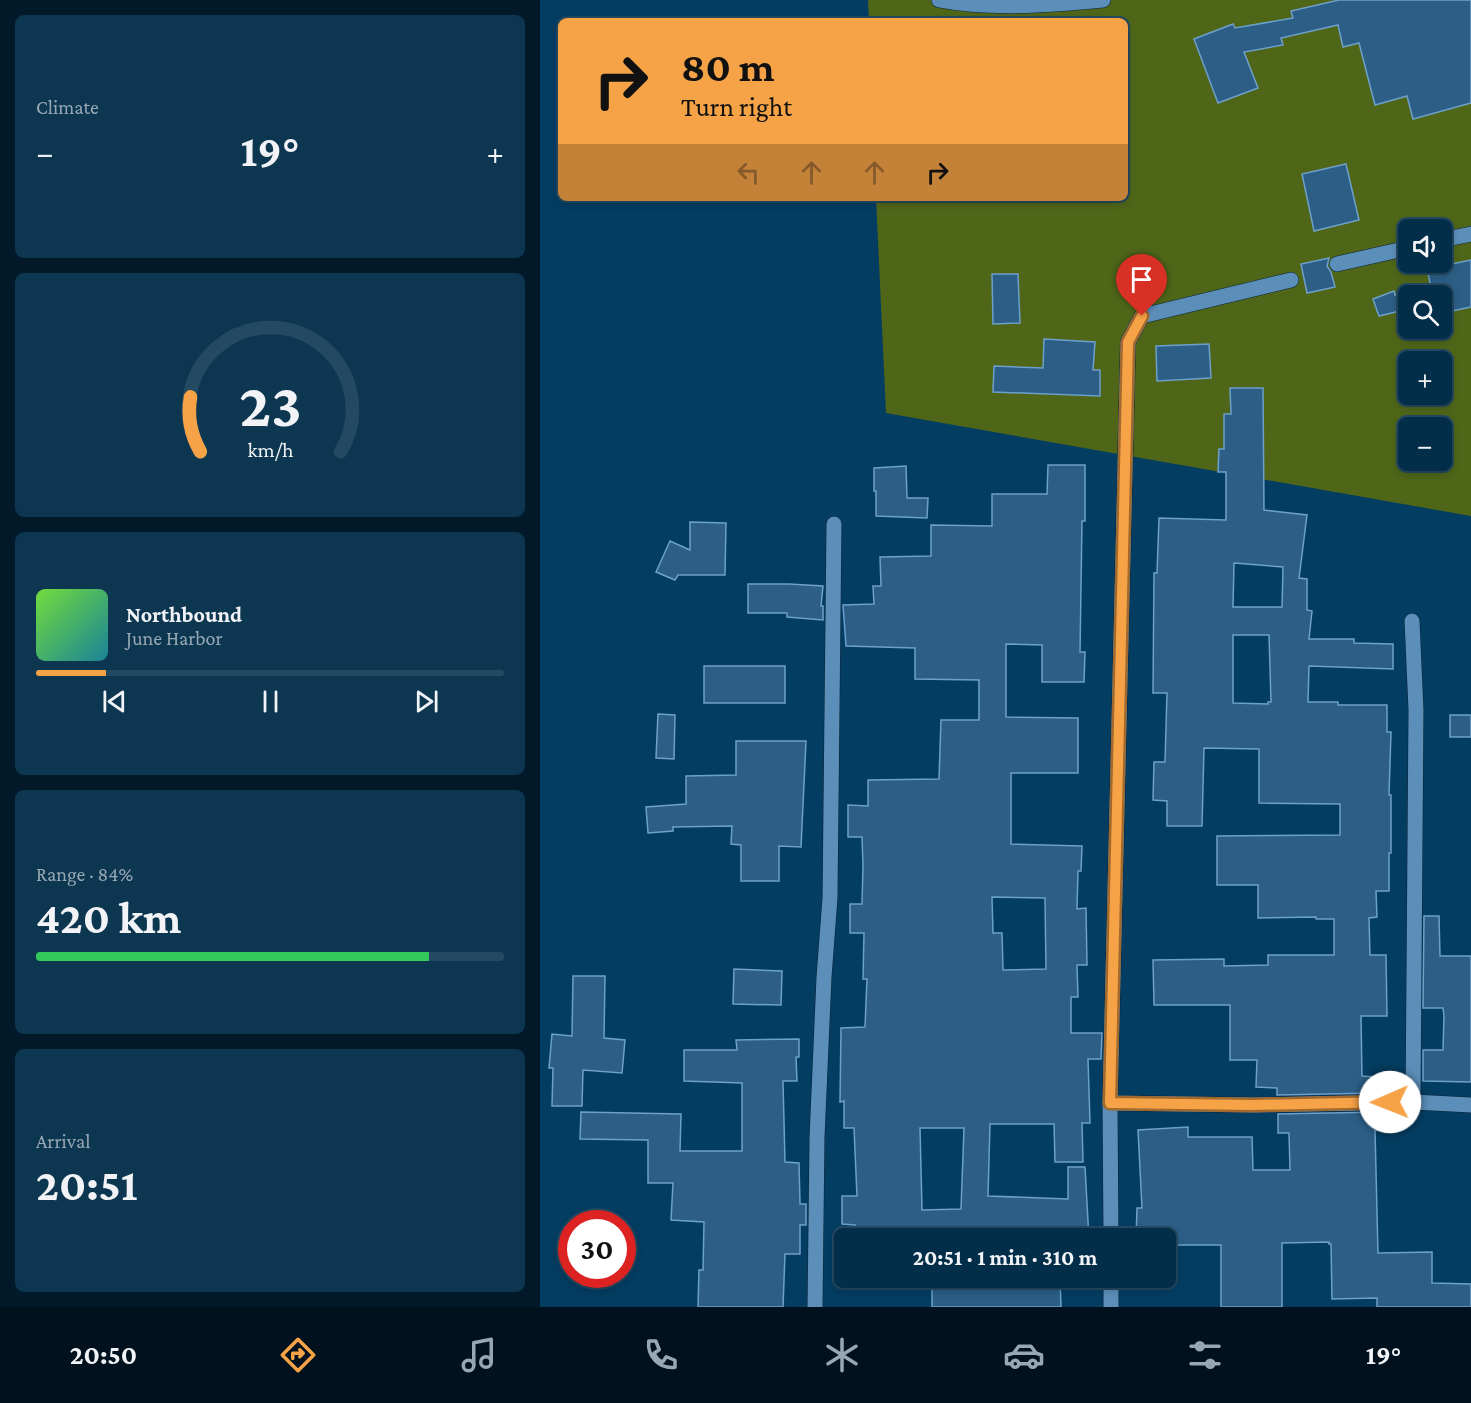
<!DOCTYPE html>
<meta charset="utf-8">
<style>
:root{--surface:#032e4a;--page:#0d3651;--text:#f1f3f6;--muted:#97a8b5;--line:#244a62;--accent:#f6a247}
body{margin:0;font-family:"Crimson Pro",serif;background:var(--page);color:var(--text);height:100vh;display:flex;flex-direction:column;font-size:22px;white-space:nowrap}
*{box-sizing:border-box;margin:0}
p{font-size:20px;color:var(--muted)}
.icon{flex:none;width:33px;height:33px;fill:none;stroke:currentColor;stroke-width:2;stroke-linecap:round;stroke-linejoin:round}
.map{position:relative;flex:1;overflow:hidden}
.drawer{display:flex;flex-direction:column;gap:15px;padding:15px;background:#021929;width:540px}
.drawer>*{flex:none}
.banner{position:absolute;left:18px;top:18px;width:570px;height:183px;border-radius:9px;box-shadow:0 3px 9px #0003,0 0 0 2px var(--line);background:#f6a247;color:#111;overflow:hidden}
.controls{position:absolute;left:858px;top:219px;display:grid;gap:12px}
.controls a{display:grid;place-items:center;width:54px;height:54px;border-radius:9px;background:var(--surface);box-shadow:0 3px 9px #0003,0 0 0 2px var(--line);font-size:30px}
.speed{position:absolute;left:18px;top:1210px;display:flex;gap:12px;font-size:30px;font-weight:700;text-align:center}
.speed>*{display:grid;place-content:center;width:78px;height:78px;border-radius:50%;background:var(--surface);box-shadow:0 3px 9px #0003,0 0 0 2px var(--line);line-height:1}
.speed .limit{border:9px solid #d22;background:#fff;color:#111}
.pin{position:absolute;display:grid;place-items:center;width:51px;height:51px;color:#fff;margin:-62px -26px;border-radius:50% 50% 50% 0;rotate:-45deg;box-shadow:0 0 6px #0007}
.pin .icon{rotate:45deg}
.me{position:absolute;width:66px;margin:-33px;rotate:269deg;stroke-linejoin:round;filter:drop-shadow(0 0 4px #0008)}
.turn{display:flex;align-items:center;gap:21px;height:126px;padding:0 24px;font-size:27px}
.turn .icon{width:78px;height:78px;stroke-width:2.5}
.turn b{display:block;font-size:42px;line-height:51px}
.lanes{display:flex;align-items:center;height:57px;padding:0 24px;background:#0003;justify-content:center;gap:30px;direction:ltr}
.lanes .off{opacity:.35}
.big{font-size:45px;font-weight:700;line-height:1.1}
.drawer .tile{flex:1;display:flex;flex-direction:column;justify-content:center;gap:9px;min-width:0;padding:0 21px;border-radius:9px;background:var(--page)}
.drawer .dial{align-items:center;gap:0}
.dial svg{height:156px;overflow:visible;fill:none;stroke:var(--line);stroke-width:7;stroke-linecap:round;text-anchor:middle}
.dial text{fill:var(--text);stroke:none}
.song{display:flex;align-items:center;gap:18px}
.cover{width:72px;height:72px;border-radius:9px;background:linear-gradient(135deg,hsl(100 70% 55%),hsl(190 70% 35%))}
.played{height:6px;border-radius:3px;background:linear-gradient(90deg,var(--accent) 15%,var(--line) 15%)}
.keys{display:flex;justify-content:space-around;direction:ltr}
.heat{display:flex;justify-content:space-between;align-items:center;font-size:33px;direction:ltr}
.charge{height:9px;border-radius:4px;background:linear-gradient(90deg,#34c759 84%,var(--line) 0)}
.trip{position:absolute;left:294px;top:1228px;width:342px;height:60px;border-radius:9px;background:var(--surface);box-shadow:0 3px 9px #0003,0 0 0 2px var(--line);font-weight:700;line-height:60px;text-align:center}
.menu{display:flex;height:96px;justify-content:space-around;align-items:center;background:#01121e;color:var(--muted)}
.menu .icon{width:42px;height:42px}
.menu .active{color:var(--accent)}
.menu b{font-size:27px;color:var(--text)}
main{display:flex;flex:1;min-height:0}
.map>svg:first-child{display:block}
.green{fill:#4f6619;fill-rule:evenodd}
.building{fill:#2c5e86;stroke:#6da0cb;stroke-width:1.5;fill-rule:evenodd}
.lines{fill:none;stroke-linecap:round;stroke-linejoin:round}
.street-casing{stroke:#082337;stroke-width:16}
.street{stroke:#5b8eb9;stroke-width:15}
.route-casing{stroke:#a0692e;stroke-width:15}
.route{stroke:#f6a247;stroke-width:10}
</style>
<main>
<section class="drawer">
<div class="tile"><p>Climate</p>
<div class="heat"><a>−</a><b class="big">19°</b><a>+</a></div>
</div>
<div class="tile dial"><svg viewBox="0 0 100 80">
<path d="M14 69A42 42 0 1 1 86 69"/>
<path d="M14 69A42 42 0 0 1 9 41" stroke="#f6a247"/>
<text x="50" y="56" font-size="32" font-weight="700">23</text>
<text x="50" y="72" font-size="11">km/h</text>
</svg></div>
<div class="tile">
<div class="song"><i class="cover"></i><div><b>Northbound</b><p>June Harbor</p></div></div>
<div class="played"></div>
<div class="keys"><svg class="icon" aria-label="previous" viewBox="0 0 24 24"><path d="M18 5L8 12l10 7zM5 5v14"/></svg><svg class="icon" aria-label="pause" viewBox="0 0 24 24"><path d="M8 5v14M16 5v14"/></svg><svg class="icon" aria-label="next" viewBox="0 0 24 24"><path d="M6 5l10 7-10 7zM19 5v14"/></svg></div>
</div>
<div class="tile"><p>Range · 84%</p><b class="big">420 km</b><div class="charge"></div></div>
<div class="tile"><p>Arrival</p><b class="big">20:51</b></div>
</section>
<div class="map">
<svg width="931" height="1307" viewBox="0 0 931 1307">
<rect width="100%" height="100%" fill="#043d62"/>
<path class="green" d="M328 0H931V516L346 413 336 198H585V21H329ZM868 230H902V262H868ZM868 296H902V328H868ZM868 362H902V394H868ZM868 428H902V460H868Z"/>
<g class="building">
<path d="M799 0H931V103L873 119 867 96 835 105 819 43 803 47 798 25 741 38 743 45 704 52 718 88 678 103 654 39 693 24 695 28 753 18 751 11Z"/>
<path d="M806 164 819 220 774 231 762 174Z"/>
<path d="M789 258 787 266 791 272 795 287 767 293 761 264Z"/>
<path d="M931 260V307L902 313V296H868V309L839 316 833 299 854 291 855 295 891 287 887 269Z"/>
<path d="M452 274H478L480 323 453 324Z"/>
<path d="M504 339 555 342 553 370H560V396L453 392 454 366 503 368Z"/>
<path d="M669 344 671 378 617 381 616 346Z"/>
<path d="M690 388H723L724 510 767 515 759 578 767 579V610L772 611 769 639H814V643L853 644V669L769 666 768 702H798V705H847V732H851L849 795H851V853H849V891H836L837 917 829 918 830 955H846L847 1016H821L822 1076 836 1077 837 1093 737 1095V1088L716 1087 717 1060H690V1005H614L613 960 684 959V966L728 965V955H794V919H776V917L718 918V885H677V836L800 835V804L719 803V749L664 748 662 826H627V801L613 800 614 762H625L627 693H613L614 573H617L619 518 686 520V472H678L679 449H684V414H691ZM694 563 743 567 742 607H693ZM693 635H729L731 702H728V704L693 703Z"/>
<path d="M508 465H545V521H542L540 652H545L544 682H502V645L466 644V717L538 718V773H471V844L542 846 541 871H538L537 909 546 908 547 965H537L538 997H531V1033H562L561 1059H548L550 1123H542L543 1162H515L514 1124H450L448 1196 528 1199V1167H545L549 1239H522V1231L425 1228V1239H315V1225L302 1224V1196H317L314 1128H304V1101L300 1102 301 1028 325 1027 327 979H323L324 933H310V904H322L323 866 322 837H308V805L328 806V780L399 779 401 720H439V680L375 679V648L306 646 303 605 334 604 333 586H341L340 557 391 556V525L452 526V494H507ZM452 897 505 898 506 969 463 970 462 933H453ZM380 1128H424L421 1209 382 1210Z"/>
<path d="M366 466 367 498H388L387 518 336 516V491H334V468Z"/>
<path d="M150 522 186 523 185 575H138L135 580 116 572 130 541 150 550Z"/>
<path d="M208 584H249L283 586 281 606H283V620L247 617V613H208Z"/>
<rect x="164" y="666" width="81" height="37"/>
<path d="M118 714 135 715 134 759 116 758Z"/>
<rect x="910" y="715" width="21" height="22"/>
<path d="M196 741H266L261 847 239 846V881H201V845L191 844 192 826 133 827V831L108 833 106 807 146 804V776L196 775Z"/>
<path d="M884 916H899L900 956H931V1082L883 1081V1050H903L904 1016 903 1008H883Z"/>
<path d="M194 969 242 971 241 1005 193 1004Z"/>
<path d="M33 976H65L64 1038 85 1040 82 1073 43 1070 42 1106H12L13 1068H9L12 1034 32 1036Z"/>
<path d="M259 1039V1057H256L257 1081H243L245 1162 259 1163 260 1204H266V1225H260V1254H245L243 1307H158L159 1270H163L164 1222 131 1220 133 1183H108V1140L40 1139 41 1112 141 1114 140 1151H202V1083L144 1081V1050H197L196 1040Z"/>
<path d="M838 1112 839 1130H835L838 1253 892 1252V1283L931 1284V1307H837V1298L792 1299 791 1244H789V1242L742 1243V1307H681V1245H626V1239H596L597 1208H602L598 1130 648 1127V1137H712L713 1170H750L749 1133H738V1114Z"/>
<path d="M392 1278H520L521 1307H392Z"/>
</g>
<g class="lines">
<defs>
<g id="street">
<path d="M399 0C452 10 509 5 563 0"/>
<path d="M902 240 931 234"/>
<path d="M797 264 868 248"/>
<path d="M872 621 876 710 873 1102"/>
<path d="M570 1103 714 1105 873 1102 931 1105"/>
<path d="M571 1239 570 1103 588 342 602 316 751 280"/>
<path d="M571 1278V1307"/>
<path d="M275 1307 277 1138 284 977 290 898 294 524"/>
</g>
</defs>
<use href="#street" class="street-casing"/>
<use href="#street" class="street"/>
</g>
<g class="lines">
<defs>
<path id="route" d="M602 316 588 342 570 1103 714 1105 850 1102"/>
</defs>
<use href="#route" class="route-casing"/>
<use href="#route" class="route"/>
</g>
</svg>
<div class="controls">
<a><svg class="icon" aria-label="sound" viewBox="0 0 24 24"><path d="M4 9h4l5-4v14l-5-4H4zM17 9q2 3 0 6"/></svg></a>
<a><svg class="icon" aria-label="search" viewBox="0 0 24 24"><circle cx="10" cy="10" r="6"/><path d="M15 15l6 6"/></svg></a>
<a>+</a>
<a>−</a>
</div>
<div class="speed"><div class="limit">30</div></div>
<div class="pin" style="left:602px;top:316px;background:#d93025"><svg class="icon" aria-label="arrive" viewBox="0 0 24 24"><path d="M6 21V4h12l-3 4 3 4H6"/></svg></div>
<svg class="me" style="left:850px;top:1102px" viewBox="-20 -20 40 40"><circle r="19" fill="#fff"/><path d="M0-13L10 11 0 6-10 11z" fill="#f6a247"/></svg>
<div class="trip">20:51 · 1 min · 310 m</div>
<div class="banner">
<div class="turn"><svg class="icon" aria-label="right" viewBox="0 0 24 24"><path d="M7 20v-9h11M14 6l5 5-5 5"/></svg><div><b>80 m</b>Turn right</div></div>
<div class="lanes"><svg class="icon off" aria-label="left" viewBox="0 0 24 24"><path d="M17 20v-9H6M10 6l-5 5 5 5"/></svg><svg class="icon off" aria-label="ahead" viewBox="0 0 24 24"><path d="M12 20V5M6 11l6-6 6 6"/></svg><svg class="icon off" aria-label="ahead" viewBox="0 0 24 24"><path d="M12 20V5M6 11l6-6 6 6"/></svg><svg class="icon" aria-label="right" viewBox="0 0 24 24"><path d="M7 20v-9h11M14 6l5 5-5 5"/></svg></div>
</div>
</div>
</main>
<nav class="menu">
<b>20:50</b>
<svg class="icon active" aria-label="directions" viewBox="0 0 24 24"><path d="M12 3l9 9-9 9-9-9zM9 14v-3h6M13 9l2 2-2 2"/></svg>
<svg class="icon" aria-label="music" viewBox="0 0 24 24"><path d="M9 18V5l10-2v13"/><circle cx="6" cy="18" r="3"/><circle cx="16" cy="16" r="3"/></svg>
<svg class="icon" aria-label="phone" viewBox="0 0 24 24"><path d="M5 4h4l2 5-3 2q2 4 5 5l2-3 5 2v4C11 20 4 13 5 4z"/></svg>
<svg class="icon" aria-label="climate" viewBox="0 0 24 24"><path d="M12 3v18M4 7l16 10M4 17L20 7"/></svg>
<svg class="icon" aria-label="car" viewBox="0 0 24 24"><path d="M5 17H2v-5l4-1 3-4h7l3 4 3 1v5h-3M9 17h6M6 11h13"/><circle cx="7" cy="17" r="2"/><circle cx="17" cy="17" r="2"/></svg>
<svg class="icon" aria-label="filters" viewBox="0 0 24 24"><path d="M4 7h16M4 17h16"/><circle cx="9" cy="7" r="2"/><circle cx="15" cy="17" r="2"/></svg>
<b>19°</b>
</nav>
